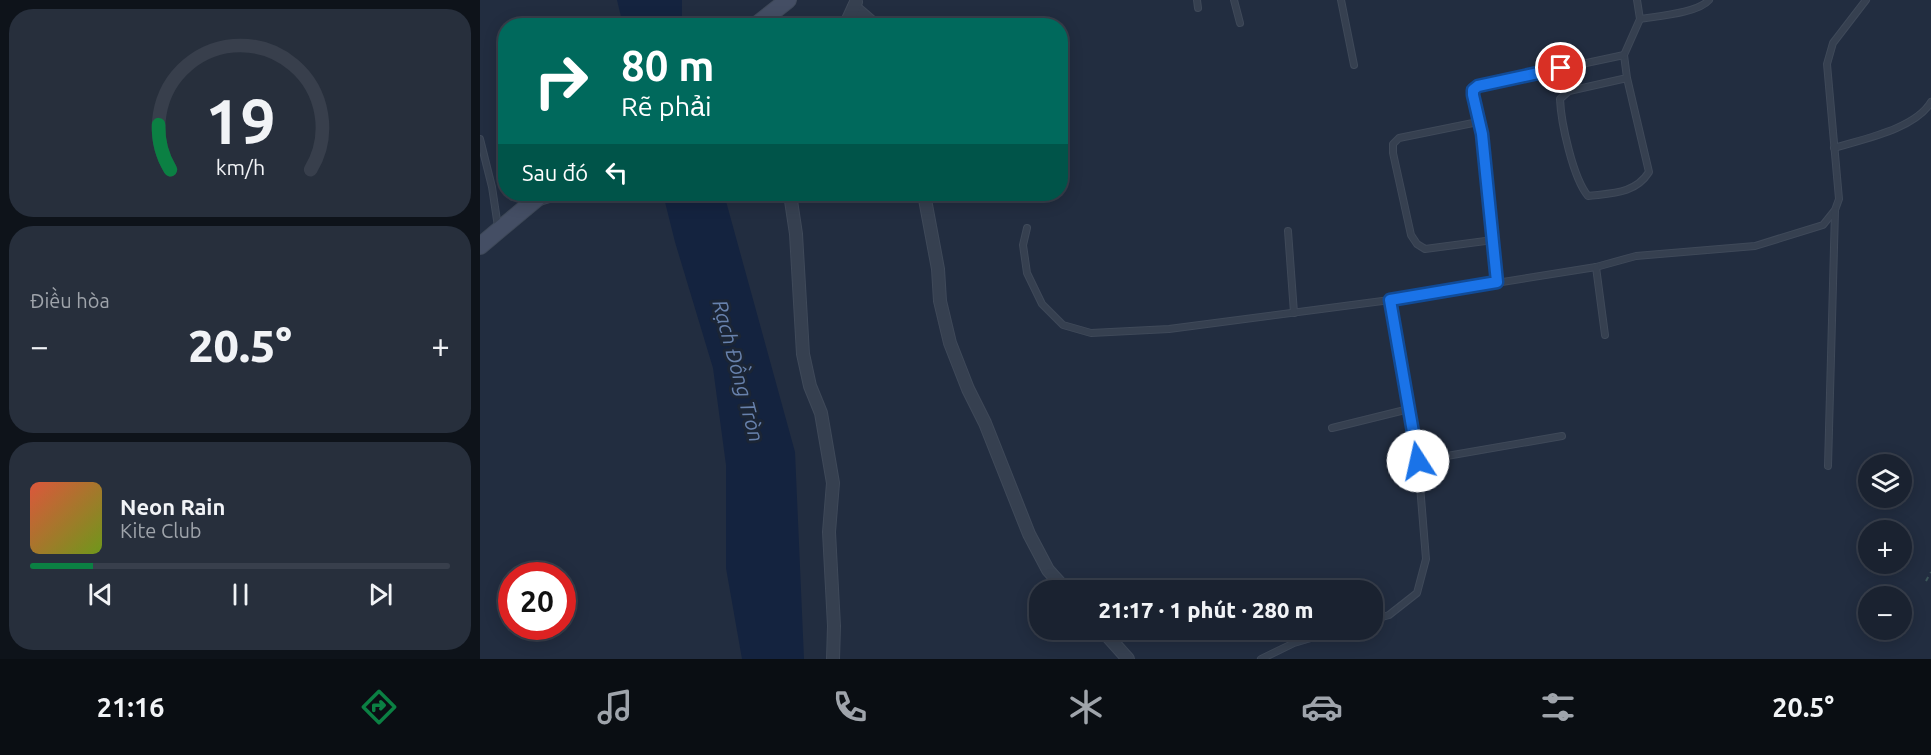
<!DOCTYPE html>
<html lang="vi">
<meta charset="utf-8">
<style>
:root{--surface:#1a2230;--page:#272f3c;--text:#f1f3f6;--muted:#9fa4ab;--line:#383f4c;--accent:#0b8043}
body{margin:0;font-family:Ubuntu,sans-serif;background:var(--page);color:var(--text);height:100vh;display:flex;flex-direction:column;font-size:22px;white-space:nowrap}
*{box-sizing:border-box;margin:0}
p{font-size:20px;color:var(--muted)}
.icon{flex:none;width:33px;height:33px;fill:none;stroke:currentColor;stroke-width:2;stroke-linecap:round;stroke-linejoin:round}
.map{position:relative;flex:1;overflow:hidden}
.sheet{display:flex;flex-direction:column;gap:9px;padding:9px;background:#0e131a;width:480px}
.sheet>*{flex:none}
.top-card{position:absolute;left:18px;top:18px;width:570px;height:183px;border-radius:24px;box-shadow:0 3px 15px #0003,0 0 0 2px var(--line);background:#00695c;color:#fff;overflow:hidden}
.buttons{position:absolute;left:1378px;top:454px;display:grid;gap:12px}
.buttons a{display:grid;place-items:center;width:54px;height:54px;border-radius:50%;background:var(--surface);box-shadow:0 3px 15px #0003,0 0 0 2px var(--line);font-size:30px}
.speed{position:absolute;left:18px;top:562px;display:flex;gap:12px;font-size:30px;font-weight:700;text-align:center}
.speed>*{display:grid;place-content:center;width:78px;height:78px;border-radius:50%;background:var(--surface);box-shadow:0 3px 15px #0003,0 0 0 2px var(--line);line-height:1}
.speed .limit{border:9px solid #d22;background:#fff;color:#111}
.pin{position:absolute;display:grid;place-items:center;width:51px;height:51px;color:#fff;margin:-26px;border:3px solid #fff;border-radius:50%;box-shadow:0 2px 6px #0007}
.me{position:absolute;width:66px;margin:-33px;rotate:350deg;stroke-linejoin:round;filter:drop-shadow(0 0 4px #0008)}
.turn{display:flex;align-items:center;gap:21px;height:126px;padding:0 24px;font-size:27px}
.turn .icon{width:78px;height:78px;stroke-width:2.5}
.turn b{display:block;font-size:42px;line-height:51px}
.then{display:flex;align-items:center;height:57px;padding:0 24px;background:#0003;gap:12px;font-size:22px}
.big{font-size:45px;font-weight:800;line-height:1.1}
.sheet .tile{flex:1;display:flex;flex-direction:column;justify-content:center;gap:9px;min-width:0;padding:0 21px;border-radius:24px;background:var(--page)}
.sheet .dial{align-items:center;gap:0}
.dial svg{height:156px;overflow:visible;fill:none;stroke:var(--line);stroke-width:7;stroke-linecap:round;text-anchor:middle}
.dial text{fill:var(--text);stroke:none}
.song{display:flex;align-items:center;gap:18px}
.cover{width:72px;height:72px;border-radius:9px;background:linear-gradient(135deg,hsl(10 70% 55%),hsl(80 70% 35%))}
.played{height:6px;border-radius:3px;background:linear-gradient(90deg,var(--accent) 15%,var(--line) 15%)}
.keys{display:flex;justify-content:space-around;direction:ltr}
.heat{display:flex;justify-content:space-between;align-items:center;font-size:33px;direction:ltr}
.trip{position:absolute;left:549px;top:580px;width:354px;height:60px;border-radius:24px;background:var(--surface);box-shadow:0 3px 15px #0003,0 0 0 2px var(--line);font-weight:800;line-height:60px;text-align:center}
.menu{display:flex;height:96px;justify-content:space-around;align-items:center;background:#0a0e13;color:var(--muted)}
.menu .icon{width:42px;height:42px}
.menu .current{color:var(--accent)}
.menu b{font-size:27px;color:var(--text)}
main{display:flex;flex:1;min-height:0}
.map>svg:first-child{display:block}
.water{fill:#14233f}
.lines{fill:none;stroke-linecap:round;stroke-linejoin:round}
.lane-casing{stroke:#3f4959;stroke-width:8}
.street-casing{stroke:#3f4959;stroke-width:14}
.secondary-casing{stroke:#3f4959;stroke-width:18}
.path{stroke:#3d5659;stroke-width:2;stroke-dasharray:4.5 4.5;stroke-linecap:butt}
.lane{stroke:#364050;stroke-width:6}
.street{stroke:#364050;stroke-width:12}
.secondary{stroke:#444e64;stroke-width:16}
.route-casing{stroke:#114b97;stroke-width:15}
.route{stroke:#1a73e8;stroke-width:10}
.labels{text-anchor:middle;stroke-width:6;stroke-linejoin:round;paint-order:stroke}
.water-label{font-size:21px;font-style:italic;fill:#6882ad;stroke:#1b2535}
</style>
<main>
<section class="sheet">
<div class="tile dial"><svg viewBox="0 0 100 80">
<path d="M14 69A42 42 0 1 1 86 69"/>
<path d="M14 69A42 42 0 0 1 8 46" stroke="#0b8043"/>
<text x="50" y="56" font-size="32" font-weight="700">19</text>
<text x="50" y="72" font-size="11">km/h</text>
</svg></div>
<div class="tile"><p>Điều hòa</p>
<div class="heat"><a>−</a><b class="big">20.5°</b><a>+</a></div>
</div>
<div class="tile">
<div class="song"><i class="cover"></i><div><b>Neon Rain</b><p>Kite Club</p></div></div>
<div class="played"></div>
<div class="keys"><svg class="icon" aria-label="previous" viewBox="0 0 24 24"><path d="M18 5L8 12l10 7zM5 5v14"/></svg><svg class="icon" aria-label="pause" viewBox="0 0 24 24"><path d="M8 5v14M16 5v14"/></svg><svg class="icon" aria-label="next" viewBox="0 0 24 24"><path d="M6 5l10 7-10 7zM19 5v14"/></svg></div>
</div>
</section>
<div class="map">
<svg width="1451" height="659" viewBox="0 0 1451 659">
<rect width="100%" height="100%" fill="#222d40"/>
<g class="water">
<path d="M137 0H202V25H143Z"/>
<path d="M183 194H244L315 452 324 659H262L246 568V465L233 368 195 242Z"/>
</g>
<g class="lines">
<defs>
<g id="lane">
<path d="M717 0 718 8"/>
<path d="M754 0 760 23"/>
<path d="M861 0 874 65"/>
<path d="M1160 19C1178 16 1218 13 1229 0"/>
<path d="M1147 78 1089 91 1080 99C1081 123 1093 178 1108 196 1132 193 1155 194 1169 172L1147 78 1144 55 1160 19 1157 0"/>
<path d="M998 122 992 95 993 90 998 86 1144 55"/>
<path d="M0 139 12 187 18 227"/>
<path d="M1354 148C1383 139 1435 129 1451 102"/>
<path d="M547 228 543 245 547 273 562 304 583 325 611 333 689 329 910 300 1116 267 1156 256 1275 246 1343 225 1355 210 1359 199 1347 64 1353 43 1386 0"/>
<path d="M808 231 814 313"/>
<path d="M1013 240 945 249 937 244 931 235 913 153V144L919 138 998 122 1002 134 1017 282"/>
<path d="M1116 267 1125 335"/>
<path d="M852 428 929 409"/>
<path d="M938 461 1082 436"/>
<path d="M1348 466 1355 211"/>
<path d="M892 620 909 615 937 593 946 559 938 461 910 300"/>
<path d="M781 659 814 643 858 630"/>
</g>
<g id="street">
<path d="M374 7 396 26"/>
<path d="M365 26 376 2"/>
<path d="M310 194 316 234 323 354 330 386 341 413 353 483 349 532 354 626 353 659"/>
<path d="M444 194 458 269 460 301 470 343 488 389 505 423 549 534 568 570 587 591"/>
<path d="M56 200 75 194"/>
<path d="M622 630 648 659"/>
</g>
<g id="secondary">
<path d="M275 26 308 0"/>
<path d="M0 246 62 194"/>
</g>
</defs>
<use href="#lane" class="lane-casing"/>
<use href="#street" class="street-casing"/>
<use href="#secondary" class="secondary-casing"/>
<path class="path" d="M1446 581 1451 572"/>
<use href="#lane" class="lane"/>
<use href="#street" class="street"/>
<use href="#secondary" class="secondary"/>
</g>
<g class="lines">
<defs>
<path id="route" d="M938 461 910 300 1017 282 1002 134 993 95V90L998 86 1081 68"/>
</defs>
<use href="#route" class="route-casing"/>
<use href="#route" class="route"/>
</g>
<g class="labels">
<g class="water-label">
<text transform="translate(258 371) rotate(75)" y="7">Rạch Đồng Tròn</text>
</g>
</g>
</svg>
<div class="buttons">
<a><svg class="icon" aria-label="layers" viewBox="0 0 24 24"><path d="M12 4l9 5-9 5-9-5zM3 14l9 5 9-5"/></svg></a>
<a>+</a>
<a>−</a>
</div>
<div class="speed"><div class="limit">20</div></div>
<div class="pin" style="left:1081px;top:68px;background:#d93025"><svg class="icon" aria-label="arrive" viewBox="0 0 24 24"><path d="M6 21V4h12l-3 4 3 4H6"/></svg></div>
<svg class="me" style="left:938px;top:461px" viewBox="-20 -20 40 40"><circle r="19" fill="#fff"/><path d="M0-13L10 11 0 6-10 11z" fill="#1a73e8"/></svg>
<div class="trip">21:17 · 1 phút · 280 m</div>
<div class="top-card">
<div class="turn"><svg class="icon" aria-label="right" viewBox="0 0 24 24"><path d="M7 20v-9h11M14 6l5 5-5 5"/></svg><div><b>80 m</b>Rẽ phải</div></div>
<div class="then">Sau đó<svg class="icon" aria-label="left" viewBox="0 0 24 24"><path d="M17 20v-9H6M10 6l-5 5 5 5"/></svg></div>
</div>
</div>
</main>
<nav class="menu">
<b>21:16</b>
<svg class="icon current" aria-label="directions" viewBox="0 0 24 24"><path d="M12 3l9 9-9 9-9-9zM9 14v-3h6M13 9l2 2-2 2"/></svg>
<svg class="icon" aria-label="music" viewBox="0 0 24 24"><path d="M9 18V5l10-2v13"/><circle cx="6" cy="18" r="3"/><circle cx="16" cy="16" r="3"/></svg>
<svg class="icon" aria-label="phone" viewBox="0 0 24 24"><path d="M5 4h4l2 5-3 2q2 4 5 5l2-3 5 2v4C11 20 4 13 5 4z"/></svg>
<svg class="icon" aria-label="climate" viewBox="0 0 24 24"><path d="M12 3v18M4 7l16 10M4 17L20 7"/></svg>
<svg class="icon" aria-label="car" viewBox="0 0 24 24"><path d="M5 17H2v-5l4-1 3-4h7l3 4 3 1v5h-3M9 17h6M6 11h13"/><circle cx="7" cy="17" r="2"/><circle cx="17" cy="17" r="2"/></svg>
<svg class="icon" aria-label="filters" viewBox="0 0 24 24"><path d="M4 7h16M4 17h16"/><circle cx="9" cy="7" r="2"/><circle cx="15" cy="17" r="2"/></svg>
<b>20.5°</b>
</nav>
